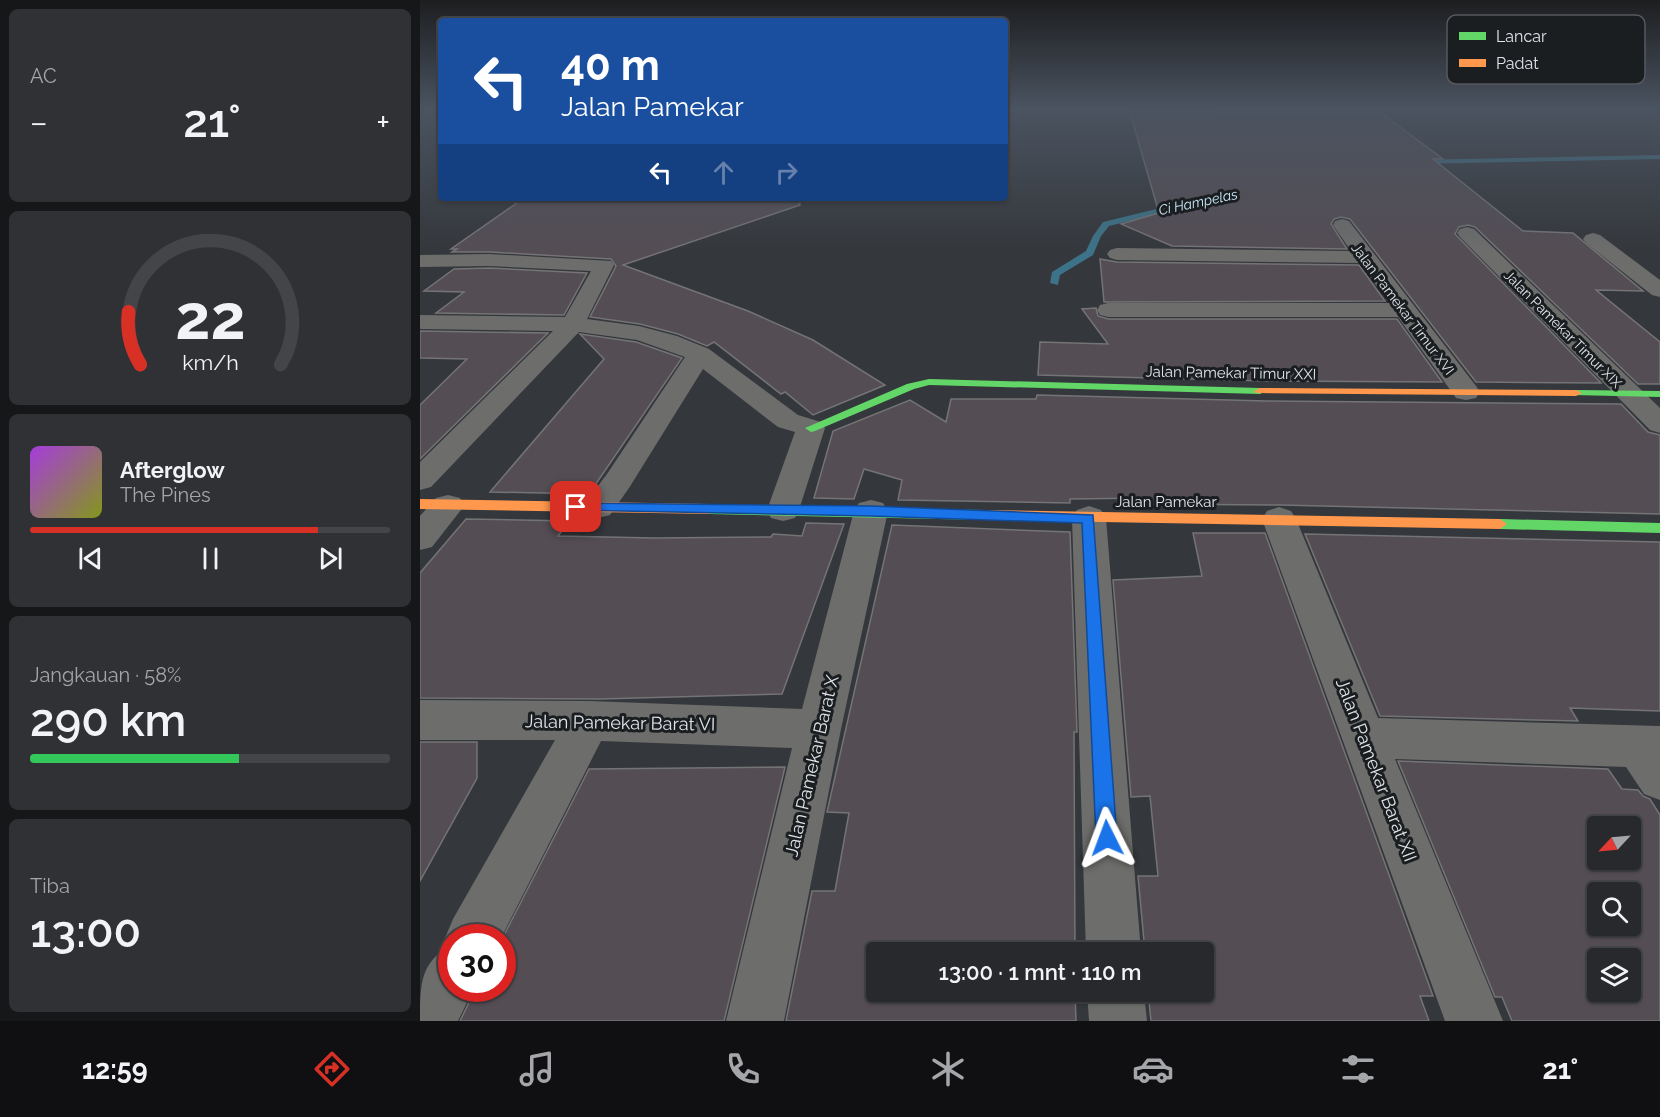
<!DOCTYPE html>
<html lang="id">
<meta charset="utf-8">
<style>
:root{--surface:#27292c;--page:#2f3134;--text:#f1f3f6;--muted:#a4a6a9;--line:#434548;--accent:#d93025}
body{margin:0;font-family:Raleway,sans-serif;background:var(--page);color:var(--text);height:100vh;display:flex;flex-direction:column;font-size:22px;white-space:nowrap}
*{box-sizing:border-box;margin:0}
p{font-size:20px;color:var(--muted)}
.icon{flex:none;width:33px;height:33px;fill:none;stroke:currentColor;stroke-width:2;stroke-linecap:round;stroke-linejoin:round}
.map{position:relative;flex:1;overflow:hidden}
.sheet{display:flex;flex-direction:column;gap:9px;padding:9px;background:#151718;width:420px}
.sheet>*{flex:none}
.hud{position:absolute;left:18px;top:18px;width:570px;height:183px;border-radius:6px;box-shadow:0 2px 4px #0004,0 0 0 2px var(--line);background:#1a4fa0;color:#fff;overflow:hidden}
.needle{width:39px;rotate:244deg}
.tools{position:absolute;left:1167px;top:816px;display:grid;gap:12px}
.tools a{display:grid;place-items:center;width:54px;height:54px;border-radius:6px;background:var(--surface);box-shadow:0 2px 4px #0004,0 0 0 2px var(--line);font-size:30px}
.speed{position:absolute;left:18px;top:924px;display:flex;gap:12px;font-size:30px;font-weight:700;text-align:center}
.speed>*{display:grid;place-content:center;width:78px;height:78px;border-radius:50%;background:var(--surface);box-shadow:0 2px 4px #0004,0 0 0 2px var(--line);line-height:1}
.speed .limit{border:9px solid #d22;background:#fff;color:#111}
.pin{position:absolute;display:grid;place-items:center;width:51px;height:51px;color:#fff;margin:-26px;border-radius:12px;box-shadow:0 3px 9px #0006}
.me{position:absolute;width:66px;margin:-33px;rotate:357deg;stroke-linejoin:round;filter:drop-shadow(0 0 4px #0008)}
.turn{display:flex;align-items:center;gap:21px;height:126px;padding:0 24px;font-size:27px}
.turn .icon{width:78px;height:78px;stroke-width:2.5}
.turn b{display:block;font-size:42px;line-height:51px}
.lanes{display:flex;align-items:center;height:57px;padding:0 24px;background:#0003;justify-content:center;gap:30px;direction:ltr}
.lanes .off{opacity:.35}
.big{font-size:45px;font-weight:600;line-height:1.1}
.sheet .widget{flex:1;display:flex;flex-direction:column;justify-content:center;gap:9px;min-width:0;padding:0 21px;border-radius:9px;background:var(--page)}
.sheet .dial{align-items:center;gap:0}
.dial svg{height:156px;overflow:visible;fill:none;stroke:var(--line);stroke-width:7;stroke-linecap:round;text-anchor:middle}
.dial text{fill:var(--text);stroke:none}
.song{display:flex;align-items:center;gap:18px}
.cover{width:72px;height:72px;border-radius:9px;background:linear-gradient(135deg,hsl(280 70% 55%),hsl(70 70% 35%))}
.played{height:6px;border-radius:3px;background:linear-gradient(90deg,var(--accent) 80%,var(--line) 80%)}
.keys{display:flex;justify-content:space-around;direction:ltr}
.heat{display:flex;justify-content:space-between;align-items:center;font-size:33px;direction:ltr}
.charge{height:9px;border-radius:4px;background:linear-gradient(90deg,#34c759 58%,var(--line) 0)}
.trip{position:absolute;left:446px;top:942px;width:348px;height:60px;border-radius:6px;background:var(--surface);box-shadow:0 2px 4px #0004,0 0 0 2px var(--line);font-weight:600;line-height:60px;text-align:center}
.tabs{display:flex;height:96px;justify-content:space-around;align-items:center;background:#101012;color:var(--muted)}
.tabs .icon{width:42px;height:42px}
.tabs .active{color:var(--accent)}
.tabs b{font-size:27px;color:var(--text)}
main{display:flex;flex:1;min-height:0}
.map>svg:first-child{display:block}
.lines{fill:none;stroke-linecap:round;stroke-linejoin:round}
.stream{fill:#3d7388;fill-rule:evenodd}
.building{fill:#544d54;stroke:#747476;stroke-width:1.5;fill-rule:evenodd}
.street{fill:#6d6d6c;fill-rule:evenodd}
.fast{fill:#63d668;fill-rule:evenodd}
.slow{fill:#ff974d;fill-rule:evenodd}
.route{fill:#1a73e8;stroke:#114b97;stroke-width:1.5}
.labels{text-anchor:middle;stroke-width:6;stroke-linejoin:round;paint-order:stroke}
.far-water-label{font-size:14px;font-style:italic;fill:#c6e8f7;stroke:#1b1e21}
.far-street-label{font-size:14px;fill:#e0e4e9;stroke:#1b1e21}
.street-label{font-size:15px;fill:#e0e4e9;stroke:#1b1e21}
.near-street-label{font-size:18px;fill:#e0e4e9;stroke:#1b1e21}
.key{fill:#1b1e21;stroke:#56595d;stroke-width:1.5}
.key-label{font-size:16px;fill:#e0e4e9}
</style>
<main>
<section class="sheet">
<div class="widget"><p>AC</p>
<div class="heat"><a>−</a><b class="big">21°</b><a>+</a></div>
</div>
<div class="widget dial"><svg viewBox="0 0 100 80">
<path d="M14 69A42 42 0 1 1 86 69"/>
<path d="M14 69A42 42 0 0 1 8 42" stroke="#d93025"/>
<text x="50" y="56" font-size="32" font-weight="700">22</text>
<text x="50" y="72" font-size="11">km/h</text>
</svg></div>
<div class="widget">
<div class="song"><i class="cover"></i><div><b>Afterglow</b><p>The Pines</p></div></div>
<div class="played"></div>
<div class="keys"><svg class="icon" aria-label="previous" viewBox="0 0 24 24"><path d="M18 5L8 12l10 7zM5 5v14"/></svg><svg class="icon" aria-label="pause" viewBox="0 0 24 24"><path d="M8 5v14M16 5v14"/></svg><svg class="icon" aria-label="next" viewBox="0 0 24 24"><path d="M6 5l10 7-10 7zM19 5v14"/></svg></div>
</div>
<div class="widget"><p>Jangkauan · 58%</p><b class="big">290 km</b><div class="charge"></div></div>
<div class="widget"><p>Tiba</p><b class="big">13:00</b></div>
</section>
<div class="map">
<svg width="1240" height="1021" viewBox="0 0 1240 1021">
<rect width="100%" height="100%" fill="#34373b"/>
<g class="lines">
<g class="stream">
<path d="M1240 155V159L995 164 991 162 995 160Z"/>
<path d="M757 204 761 206 760 208 689 226 681 236 673 255 640 275 638 285 630 283 632 272 666 251 673 236 683 222Z"/>
</g>
</g>
<g class="building">
<path d="M709 109H793L796 113H961L1023 159H1013L1103 231 1153 233 1223 291 1176 290 1240 342V384H1218L1055 227 1048 225 1039 227 1035 234 1181 383 1056 382 930 219 921 217 914 219 911 224 927 249 752 246 701 224 739 213Z"/>
<path d="M104 198H379L380 205 203 265 328 311 393 340 465 385 393 415 365 392 361 394 294 342 287 346 258 334 220 324 170 317 196 266 191 259 69 252H32L37 249H31Z"/>
<path d="M680 259 697 262 939 265 965 301 684 302Z"/>
<path d="M69 268 167 273 144 315 16 313 44 292 4 291 34 269Z"/>
<path d="M676 308 678 316 688 319H977L1022 382 847 381 618 375 620 342 688 344 662 309Z"/>
<path d="M0 331 128 333 0 459V405L47 359 0 358Z"/>
<path d="M160 334 216 342 262 358 169 494 70 492 184 359Z"/>
<path d="M617 395 847 401 1201 404 1228 432 1240 435V514L860 505 725 504 724 498 650 499V503L478 500 482 480 444 469 434 499 394 498 413 431 490 400 526 422 531 399H616Z"/>
<path d="M46 519 149 521 138 536 234 538 351 537 353 534 382 536 386 523 424 524 362 694 180 699 0 698V573Z"/>
<path d="M472 525 650 532 657 732H654L655 952H456V992H655L656 1021H366L392 891H415L429 813 407 812Z"/>
<path d="M773 533H845L1013 996H1000L1009 1021H731L728 992H783V952H725L718 876H738L730 796 711 797 693 580 782 576Z"/>
<path d="M885 534 1240 542V711L1150 708 1158 721 960 716Z"/>
<path d="M0 742H57V778L0 881Z"/>
<path d="M978 761 1188 769 1202 789 1218 790 1223 796 1230 799 1240 815V1021H1092L1082 997H1075ZM1178 826H1210V860H1178ZM1178 892H1210V926H1178ZM1178 958H1210V992H1178Z"/>
<path d="M365 767 304 1021H40L56 988H82V939L169 769Z"/>
</g>
<g class="lines">
<g class="street">
<path d="M922 219 929 221 1056 386 1060 392 1056 398 1046 400 1036 398 978 317H688L680 315 677 310 680 305 688 303H969L940 263 697 260 690 258 687 254 690 250 697 248 931 251 913 225 915 221Z"/>
<path d="M1047 227 1054 229 1240 408V433L1230 430 1040 237 1037 233 1040 229Z"/>
<path d="M1173 233 1180 235 1240 280V297L1232 295 1166 243 1163 239 1166 235Z"/>
<path d="M69 254 191 261 194 265 167 319 219 326 257 336 289 349 378 415 401 422 405 428 379 510 375 518 363 521 351 518 347 510 375 432 358 427 283 369 209 488 190 515 178 518 166 515 162 507 187 474 265 357 217 340 159 332 11 487 0 490V462L133 331 0 329V315L145 317 171 271 69 266 0 267V255Z"/>
<path d="M28 495 40 498 44 506 12 547 0 550V516L16 498Z"/>
<path d="M451 500 463 503 468 511 421 729 364 1021H306L372 748 181 741 81 938H32V988H54L38 1021H0C0 987 0 962 29 947L25 938 33 919 135 740H0V700L169 701 382 709 434 511 439 503Z"/>
<path d="M669 506 681 510 686 518 721 952H666L652 518 657 510Z"/>
<path d="M859 507 871 511 876 519 958 718 1240 726V800L1224 794 1206 767 975 759 1083 1021H1025L842 519 847 511Z"/>
<path d="M667 992H724L727 1021H669Z"/>
</g>
<g class="fast">
<path d="M509 379 840 388 846 391 840 394 509 385 494 389 395 431 391 432 385 428 487 384Z"/>
<path d="M1156 390 1240 391V397L1152 395V391Z"/>
<path d="M289 504 565 510 572 515 565 520 289 514 282 509Z"/>
<path d="M1080 519 1240 523V533L1080 529 1073 524Z"/>
</g>
<g class="slow">
<path d="M840 388 1156 390 1162 393 1156 396 836 393 834 391Z"/>
<path d="M0 499 289 504 296 509 289 514 0 509Z"/>
<path d="M565 510 1080 519 1087 524 1080 529 565 520 558 515Z"/>
</g>
</g>
<linearGradient id="sky" x2="0" y2="1"><stop stop-color="#1d1e20"/><stop offset="0.43" stop-color="#4a5360"/><stop offset="1" stop-color="#4a5360" stop-opacity="0"/></linearGradient>
<rect width="1240" height="252" fill="url(#sky)"/>
<path class="route" d="M156 503 451 506 673 515 697 838 694 845 687 848 679 845 676 838 662 523 451 516 151 510 150 507 151 504Z"/>
<g class="labels">
<g class="far-water-label">
<text transform="translate(778 202) rotate(-12)" y="5">Ci Hampelas</text>
</g>
<g class="far-street-label">
<text transform="translate(983 309) rotate(53)" y="5">Jalan Pamekar Timur XVI</text>
<text transform="translate(1143 329) rotate(45)" y="5">Jalan Pamekar Timur XIX</text>
</g>
<g class="street-label">
<text transform="translate(811 373) rotate(1)" y="5">Jalan Pamekar Timur XXI</text>
<text x="746" y="507">Jalan Pamekar</text>
</g>
<g class="near-street-label">
<text transform="translate(200 723) rotate(1)" y="6">Jalan Pamekar Barat VI</text>
<text transform="translate(392 766) rotate(-77)" y="6">Jalan Pamekar Barat X</text>
<text transform="translate(956 770) rotate(69)" y="6">Jalan Pamekar Barat XII</text>
</g>
</g>
<rect x="1027" y="15" width="198" height="69" rx="9" class="key"/>
<rect x="1039" y="32" width="27" height="8" fill="#63d668"/>
<rect x="1039" y="59" width="27" height="8" fill="#ff974d"/>
<g class="key-label">
<text x="1076" y="42">Lancar</text>
<text x="1076" y="69">Padat</text>
</g>
</svg>
<div class="tools">
<a><svg class="needle" viewBox="-14 -14 28 28"><path d="M0-13l5 13h-10z" fill="#e53935"/><path d="M0 13l5-13h-10z" fill="#a4a6a9"/></svg></a>
<a><svg class="icon" aria-label="search" viewBox="0 0 24 24"><circle cx="10" cy="10" r="6"/><path d="M15 15l6 6"/></svg></a>
<a><svg class="icon" aria-label="layers" viewBox="0 0 24 24"><path d="M12 4l9 5-9 5-9-5zM3 14l9 5 9-5"/></svg></a>
</div>
<div class="speed"><div class="limit">30</div></div>
<div class="pin" style="left:156px;top:507px;background:#d93025"><svg class="icon" aria-label="arrive" viewBox="0 0 24 24"><path d="M6 21V4h12l-3 4 3 4H6"/></svg></div>
<svg class="me" style="left:687px;top:838px" viewBox="-20 -20 40 40"><path d="M0-17L14 15 0 8-14 15z" fill="#1a73e8" stroke="#fff" stroke-width="4"/></svg>
<div class="trip">13:00 · 1 mnt · 110 m</div>
<div class="hud">
<div class="turn"><svg class="icon" aria-label="left" viewBox="0 0 24 24"><path d="M17 20v-9H6M10 6l-5 5 5 5"/></svg><div><b>40 m</b>Jalan Pamekar</div></div>
<div class="lanes"><svg class="icon" aria-label="left" viewBox="0 0 24 24"><path d="M17 20v-9H6M10 6l-5 5 5 5"/></svg><svg class="icon off" aria-label="ahead" viewBox="0 0 24 24"><path d="M12 20V5M6 11l6-6 6 6"/></svg><svg class="icon off" aria-label="right" viewBox="0 0 24 24"><path d="M7 20v-9h11M14 6l5 5-5 5"/></svg></div>
</div>
</div>
</main>
<nav class="tabs">
<b>12:59</b>
<svg class="icon active" aria-label="directions" viewBox="0 0 24 24"><path d="M12 3l9 9-9 9-9-9zM9 14v-3h6M13 9l2 2-2 2"/></svg>
<svg class="icon" aria-label="music" viewBox="0 0 24 24"><path d="M9 18V5l10-2v13"/><circle cx="6" cy="18" r="3"/><circle cx="16" cy="16" r="3"/></svg>
<svg class="icon" aria-label="phone" viewBox="0 0 24 24"><path d="M5 4h4l2 5-3 2q2 4 5 5l2-3 5 2v4C11 20 4 13 5 4z"/></svg>
<svg class="icon" aria-label="climate" viewBox="0 0 24 24"><path d="M12 3v18M4 7l16 10M4 17L20 7"/></svg>
<svg class="icon" aria-label="car" viewBox="0 0 24 24"><path d="M5 17H2v-5l4-1 3-4h7l3 4 3 1v5h-3M9 17h6M6 11h13"/><circle cx="7" cy="17" r="2"/><circle cx="17" cy="17" r="2"/></svg>
<svg class="icon" aria-label="filters" viewBox="0 0 24 24"><path d="M4 7h16M4 17h16"/><circle cx="9" cy="7" r="2"/><circle cx="15" cy="17" r="2"/></svg>
<b>21°</b>
</nav>
